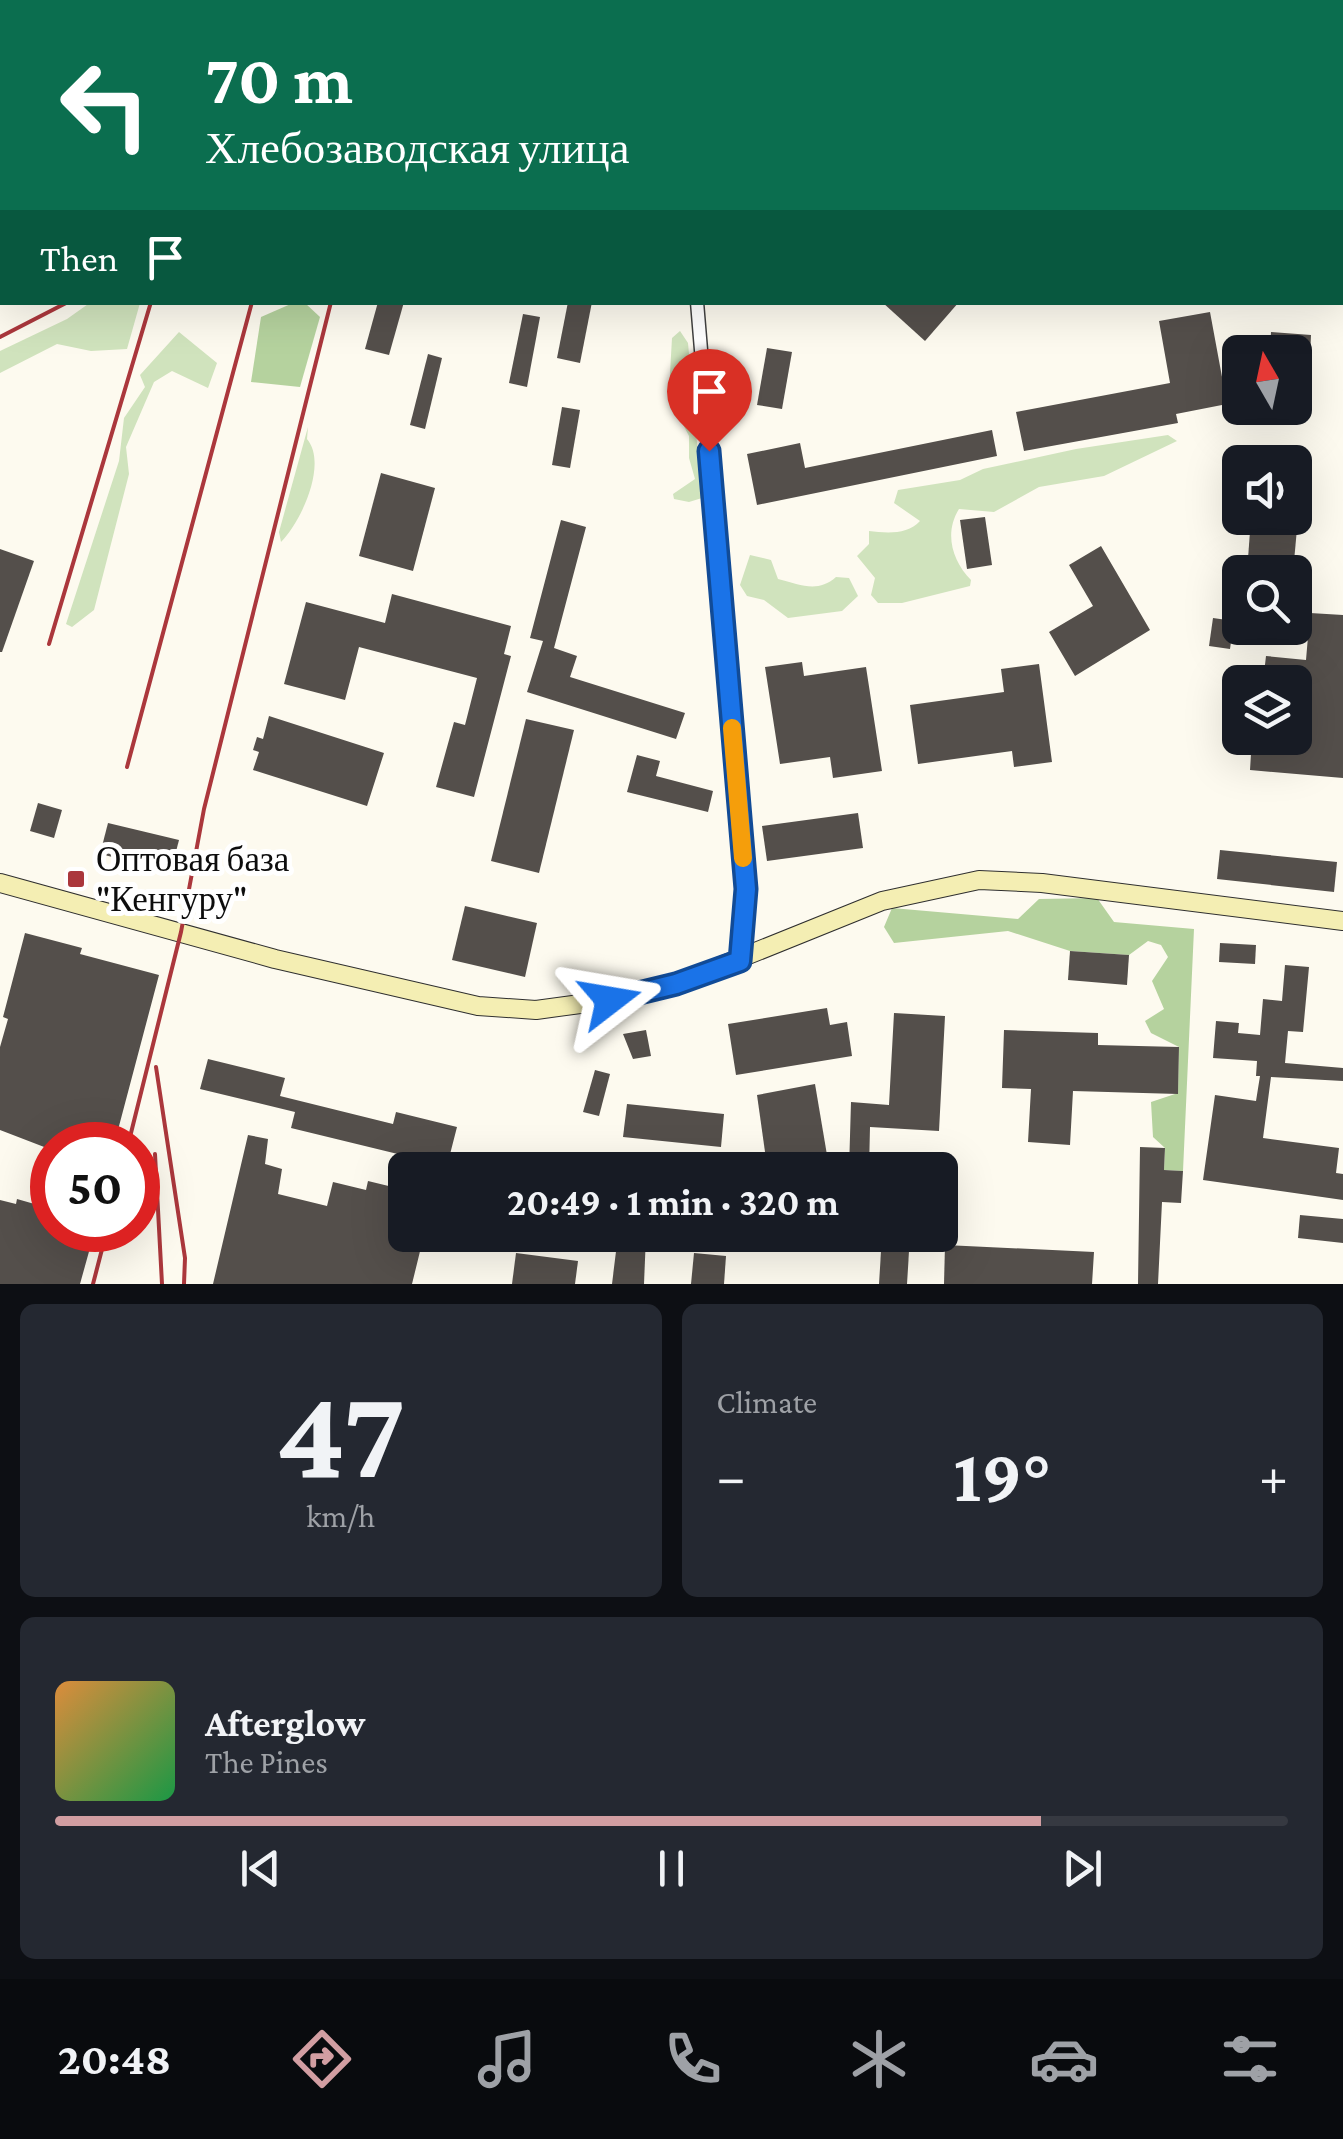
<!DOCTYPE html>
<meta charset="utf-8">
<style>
:root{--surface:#171b24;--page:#242831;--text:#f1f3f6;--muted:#9ea1a6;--line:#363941;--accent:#d29ea2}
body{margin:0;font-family:"Crimson Pro",serif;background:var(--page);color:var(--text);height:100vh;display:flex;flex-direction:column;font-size:38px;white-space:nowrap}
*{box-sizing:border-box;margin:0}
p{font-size:32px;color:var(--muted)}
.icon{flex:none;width:55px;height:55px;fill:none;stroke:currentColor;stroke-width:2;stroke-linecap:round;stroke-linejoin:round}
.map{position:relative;height:1284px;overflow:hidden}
.details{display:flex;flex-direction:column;gap:20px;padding:20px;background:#0d0f14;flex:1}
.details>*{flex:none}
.banner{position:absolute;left:0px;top:0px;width:1345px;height:305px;box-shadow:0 10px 40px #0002;background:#0b6e4f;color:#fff;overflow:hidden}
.needle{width:65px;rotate:351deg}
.tools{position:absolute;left:1222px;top:335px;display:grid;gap:20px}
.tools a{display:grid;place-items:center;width:90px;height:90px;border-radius:15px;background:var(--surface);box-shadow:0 10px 40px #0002;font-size:50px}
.speed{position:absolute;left:30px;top:1122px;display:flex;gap:20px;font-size:50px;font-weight:700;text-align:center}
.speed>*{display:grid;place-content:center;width:130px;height:130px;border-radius:50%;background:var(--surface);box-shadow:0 10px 40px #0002;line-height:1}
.speed .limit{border:15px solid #d22;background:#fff;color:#111}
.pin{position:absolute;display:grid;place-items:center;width:85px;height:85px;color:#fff;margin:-102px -42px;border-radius:50% 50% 50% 0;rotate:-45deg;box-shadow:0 0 10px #0007}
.pin .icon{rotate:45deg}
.me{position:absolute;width:110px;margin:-55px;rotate:76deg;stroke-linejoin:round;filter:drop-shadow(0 0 8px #0008)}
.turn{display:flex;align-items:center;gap:35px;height:210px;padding:0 40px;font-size:45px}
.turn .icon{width:130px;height:130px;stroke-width:2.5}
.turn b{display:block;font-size:70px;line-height:85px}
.then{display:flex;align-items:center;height:95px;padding:0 40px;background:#0003;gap:20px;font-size:38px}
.big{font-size:75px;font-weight:700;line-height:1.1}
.details .widget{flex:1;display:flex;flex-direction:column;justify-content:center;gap:15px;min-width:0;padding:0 35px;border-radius:15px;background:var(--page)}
.details .dial{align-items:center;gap:0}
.dial b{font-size:130px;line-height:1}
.song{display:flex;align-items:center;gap:30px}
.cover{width:120px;height:120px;border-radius:15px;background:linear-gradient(135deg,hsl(30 70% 55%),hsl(140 70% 35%))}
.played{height:10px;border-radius:5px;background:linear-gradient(90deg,var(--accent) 80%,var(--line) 80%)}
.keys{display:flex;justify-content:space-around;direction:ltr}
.heat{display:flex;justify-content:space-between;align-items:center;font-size:55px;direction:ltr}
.details .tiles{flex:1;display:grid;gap:20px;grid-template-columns:1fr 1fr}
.widget:last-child{grid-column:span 2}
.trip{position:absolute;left:388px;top:1152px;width:570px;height:100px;border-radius:15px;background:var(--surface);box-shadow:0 10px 40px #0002;font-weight:700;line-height:100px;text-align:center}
.tabs{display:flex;height:160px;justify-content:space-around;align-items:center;background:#090b0e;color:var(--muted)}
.tabs .icon{width:70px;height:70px}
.tabs .on{color:var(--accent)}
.tabs b{font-size:45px;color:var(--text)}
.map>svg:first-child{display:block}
.green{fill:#d0e3bd}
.forest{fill:#b5d29e}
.building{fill:#544f4b}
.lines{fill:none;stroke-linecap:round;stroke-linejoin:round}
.minor-casing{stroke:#404040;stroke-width:15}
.secondary-casing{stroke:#2f2f2f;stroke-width:20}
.minor{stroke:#fff;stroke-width:12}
.secondary{stroke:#f4eeb3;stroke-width:18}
.rail{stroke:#ab373c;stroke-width:4}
.route-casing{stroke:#114b97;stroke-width:25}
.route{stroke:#1a73e8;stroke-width:18}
.slow{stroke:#f59e0b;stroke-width:18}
.poi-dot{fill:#ab373c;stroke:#fff;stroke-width:4}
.labels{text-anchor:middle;stroke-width:10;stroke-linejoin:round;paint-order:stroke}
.poi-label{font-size:35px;fill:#0d0d0d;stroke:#fff;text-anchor:start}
</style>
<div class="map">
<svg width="1343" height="1284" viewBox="0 0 1343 1284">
<rect width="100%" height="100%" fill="#fdfaef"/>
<g class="green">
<path d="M91 302 140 303 127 349 91 351 57 344 0 373V351L67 319Z"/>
<path d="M680 331 688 343 702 498 689 502 674 499 673 494 695 479 689 458V436L677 413 670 373 672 338Z"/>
<path d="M179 332 217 363 208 388 172 371 154 382 126 447 129 474 94 610 72 627 66 624 119 461 124 418 145 387 140 375Z"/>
<path d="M308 427 307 439C328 464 301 522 281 542L279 532Z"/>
<path d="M1168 435 1177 441 1104 476 1039 487 994 512 959 509C944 533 952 561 971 580L970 586 902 603H878L871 595 875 578 857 556 869 544V531C886 533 908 535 920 521L894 503 898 490 960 480 983 469 1076 449Z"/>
<path d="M750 555 771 560 778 579C801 585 818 593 836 577L849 578 858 596 842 611 788 618 764 600 747 596 740 585Z"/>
</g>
<g class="forest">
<path d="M293 303H305L320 317 300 387 251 382 261 317Z"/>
<path d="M1097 898 1114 922 1194 929 1183 1171 1164 1170 1165 1148 1153 1137 1151 1102 1178 1093 1179 1047 1151 1033 1145 1021 1164 1009 1152 981 1168 957 1161 945 1148 941 1129 955 1070 951 1008 931 894 943 884 927 892 908 1018 919 1039 899Z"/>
</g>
<g class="building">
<path d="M378 302H404L389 355 365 349Z"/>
<path d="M568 302H592L580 363 557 358Z"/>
<path d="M882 302H959L925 341Z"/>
<path d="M1210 312 1227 404 1176 414 1178 423 1024 451 1016 412 1170 383 1159 321Z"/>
<path d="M523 314 540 317 527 387 509 383Z"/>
<path d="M1271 332 1311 335 1309 379 1295 378V352H1270Z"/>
<path d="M767 348 792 352 782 409 757 405Z"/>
<path d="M428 354 442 358 425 429 410 425Z"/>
<path d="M562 407 580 410 570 468 552 465Z"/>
<path d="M992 430 997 456 757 505 747 454 800 443 805 468Z"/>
<path d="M381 473 435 488 413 571 359 556Z"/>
<path d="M985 517 992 565 967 569 960 520Z"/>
<path d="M1251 518H1298L1293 572H1247Z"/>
<path d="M561 520 586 527 554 648 577 656 570 677 685 713 676 739 527 692 543 641 530 638Z"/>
<path d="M1101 546 1150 630 1075 676 1049 632 1093 606 1069 565Z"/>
<path d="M0 549 34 561 2 652H0Z"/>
<path d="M392 594 511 626 504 654 511 656 474 797 436 787 454 722 465 725 477 678 359 647 345 700 284 684 306 602 385 623Z"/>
<path d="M1310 613 1343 615V778L1250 770 1252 738H1295V682H1263L1266 656 1306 660Z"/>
<path d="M1213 618 1234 621 1230 649 1209 646Z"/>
<path d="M802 662 804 676 866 667 882 771 833 778 830 757 780 764 765 667Z"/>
<path d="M1039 664 1052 762 1014 767 1012 751 918 764 910 705 1004 692 1001 669Z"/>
<path d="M269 716 384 753 367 806 253 770 259 752 253 750 257 737 263 739Z"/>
<path d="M526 719 574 730 539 873 491 861Z"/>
<path d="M637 755 660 761 656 776 713 791 708 812 627 792Z"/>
<path d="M38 803 62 810 54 838 30 831Z"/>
<path d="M858 813 863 848 767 861 762 826Z"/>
<path d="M108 823 179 840 171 871 100 854Z"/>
<path d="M1220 850 1337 862 1334 892 1217 879Z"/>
<path d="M465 906 537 923 525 977 452 960Z"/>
<path d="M25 933 82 948 80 954 159 975 114 1145H52V1150L0 1130V1047L8 1019 3 1017Z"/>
<path d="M1220 943 1256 945 1255 964 1219 962Z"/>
<path d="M1070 951 1129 955 1127 985 1068 980Z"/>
<path d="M1285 965 1309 967 1303 1032 1288 1031 1285 1063 1343 1068V1081L1271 1077 1263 1138 1339 1148 1336 1173 1343 1174V1200L1203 1180 1215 1095 1256 1101 1260 1076H1256L1257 1061 1213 1058 1216 1021 1239 1023 1238 1033 1260 1035 1263 999 1282 1001Z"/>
<path d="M827 1008 830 1025 847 1022 852 1056 736 1075 728 1024Z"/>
<path d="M894 1013 945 1016 939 1131 870 1127 869 1170H849L851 1102 889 1105Z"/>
<path d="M646 1030 651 1056 633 1059 623 1034Z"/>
<path d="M1004 1030 1098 1033V1045L1179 1047 1178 1094 1073 1091 1070 1145 1028 1142 1031 1089 1002 1088Z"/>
<path d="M208 1059 285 1078 280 1096 393 1124 396 1112 457 1127 447 1166 291 1128 295 1112 200 1089Z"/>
<path d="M595 1070 610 1074 599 1116 583 1112Z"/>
<path d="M815 1084 827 1155 767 1166 757 1095Z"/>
<path d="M627 1104 724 1114 721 1147 623 1137Z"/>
<path d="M248 1135 268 1139 265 1164 282 1169 278 1194 327 1206 333 1182 366 1190 368 1181 405 1190V1235H424L412 1284H213Z"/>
<path d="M1140 1147 1165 1148 1164 1170 1183 1171 1181 1203 1162 1202 1158 1284H1138Z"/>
<path d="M17 1199 52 1209V1230H95L80 1284H0V1200L16 1204Z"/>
<path d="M1300 1215 1343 1219V1243L1298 1238Z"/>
<path d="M618 1235H646L644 1284H612Z"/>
<path d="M882 1235H910L907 1284H879Z"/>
<path d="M945 1245 1094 1252 1092 1284H944Z"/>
<path d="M516 1253 578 1261 575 1284H512Z"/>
<path d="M694 1253 726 1256 724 1284H691Z"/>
</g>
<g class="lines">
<defs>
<g id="minor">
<path d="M641 2 642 0"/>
<path d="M697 302 746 889 740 961"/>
</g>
<path id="secondary" d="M0 883 275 959 478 1006 536 1010 610 1000 676 984 882 901 979 880 1042 883 1343 921"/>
</defs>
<use href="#minor" class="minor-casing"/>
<use href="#secondary" class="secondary-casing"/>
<use href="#minor" class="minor"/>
<use href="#secondary" class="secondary"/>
<g class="rail">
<path d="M479 2 484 0"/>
<path d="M503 2 506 0"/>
<path d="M1169 2 1174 0"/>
<path d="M1197 2 1201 0"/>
<path d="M1231 2 1235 0"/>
<path d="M1277 2 1281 0"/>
<path d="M0 337 68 302"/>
<path d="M49 644 151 302"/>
<path d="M127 767 252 302"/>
<path d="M156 1067 185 1258 184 1284"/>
<path d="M128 1145 181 932 204 809 331 302"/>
<path d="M155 1154 162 1284"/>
<path d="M93 1284 107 1230"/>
</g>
</g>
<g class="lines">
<defs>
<path id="route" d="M610 1000 676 984 740 961 746 889 709 451"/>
</defs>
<use href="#route" class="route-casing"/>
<use href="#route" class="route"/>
<path class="slow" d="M732 728 743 858"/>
</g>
<rect class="poi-dot" x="66" y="869" width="20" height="20" rx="5"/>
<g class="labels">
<g class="poi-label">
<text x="96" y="871">Оптовая база<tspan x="96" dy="40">"Кенгуру"</tspan></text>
</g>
</g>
</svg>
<div class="tools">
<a><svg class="needle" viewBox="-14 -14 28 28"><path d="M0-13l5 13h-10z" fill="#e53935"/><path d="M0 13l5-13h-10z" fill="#9ea1a6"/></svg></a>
<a><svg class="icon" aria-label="sound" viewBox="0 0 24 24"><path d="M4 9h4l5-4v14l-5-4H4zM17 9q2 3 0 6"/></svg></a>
<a><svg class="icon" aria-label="search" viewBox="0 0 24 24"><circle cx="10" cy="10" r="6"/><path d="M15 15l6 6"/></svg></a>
<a><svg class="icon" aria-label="layers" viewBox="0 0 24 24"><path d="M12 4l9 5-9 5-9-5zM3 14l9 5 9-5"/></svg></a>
</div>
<div class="speed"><div class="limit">50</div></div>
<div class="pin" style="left:709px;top:451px;background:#d93025"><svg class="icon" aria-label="arrive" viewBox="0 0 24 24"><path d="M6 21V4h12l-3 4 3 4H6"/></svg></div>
<svg class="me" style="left:610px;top:1000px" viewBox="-20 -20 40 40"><path d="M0-17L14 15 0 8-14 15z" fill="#1a73e8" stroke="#fff" stroke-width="4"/></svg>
<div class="trip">20:49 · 1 min · 320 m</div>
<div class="banner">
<div class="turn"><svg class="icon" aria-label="left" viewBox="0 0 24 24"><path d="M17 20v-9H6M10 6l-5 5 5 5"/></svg><div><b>70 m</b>Хлебозаводская улица</div></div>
<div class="then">Then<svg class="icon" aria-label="arrive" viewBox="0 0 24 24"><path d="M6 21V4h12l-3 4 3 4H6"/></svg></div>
</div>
</div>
<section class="details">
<div class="tiles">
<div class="widget dial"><b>47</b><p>km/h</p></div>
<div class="widget"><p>Climate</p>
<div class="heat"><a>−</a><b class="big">19°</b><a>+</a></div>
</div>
<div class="widget">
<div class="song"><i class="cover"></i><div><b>Afterglow</b><p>The Pines</p></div></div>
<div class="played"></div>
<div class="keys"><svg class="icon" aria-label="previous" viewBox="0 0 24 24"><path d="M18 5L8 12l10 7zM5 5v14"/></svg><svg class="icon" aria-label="pause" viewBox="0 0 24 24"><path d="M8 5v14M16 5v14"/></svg><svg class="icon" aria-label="next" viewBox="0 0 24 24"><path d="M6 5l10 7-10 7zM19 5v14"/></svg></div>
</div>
</div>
</section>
<nav class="tabs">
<b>20:48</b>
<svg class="icon on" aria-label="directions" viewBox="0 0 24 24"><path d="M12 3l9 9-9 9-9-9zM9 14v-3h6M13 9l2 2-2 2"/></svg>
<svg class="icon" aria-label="music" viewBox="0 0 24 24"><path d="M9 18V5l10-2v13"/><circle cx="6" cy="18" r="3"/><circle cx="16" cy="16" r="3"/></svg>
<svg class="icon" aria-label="phone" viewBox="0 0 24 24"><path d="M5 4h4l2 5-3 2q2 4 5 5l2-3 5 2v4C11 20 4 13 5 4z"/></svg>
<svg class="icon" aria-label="climate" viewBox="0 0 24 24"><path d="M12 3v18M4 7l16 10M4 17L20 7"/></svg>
<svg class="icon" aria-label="car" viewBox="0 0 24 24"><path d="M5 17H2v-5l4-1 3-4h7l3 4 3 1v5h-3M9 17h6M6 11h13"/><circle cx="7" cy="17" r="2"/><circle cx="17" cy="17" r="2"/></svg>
<svg class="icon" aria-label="filters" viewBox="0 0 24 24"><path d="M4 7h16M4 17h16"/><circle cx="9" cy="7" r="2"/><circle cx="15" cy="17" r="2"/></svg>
</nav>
